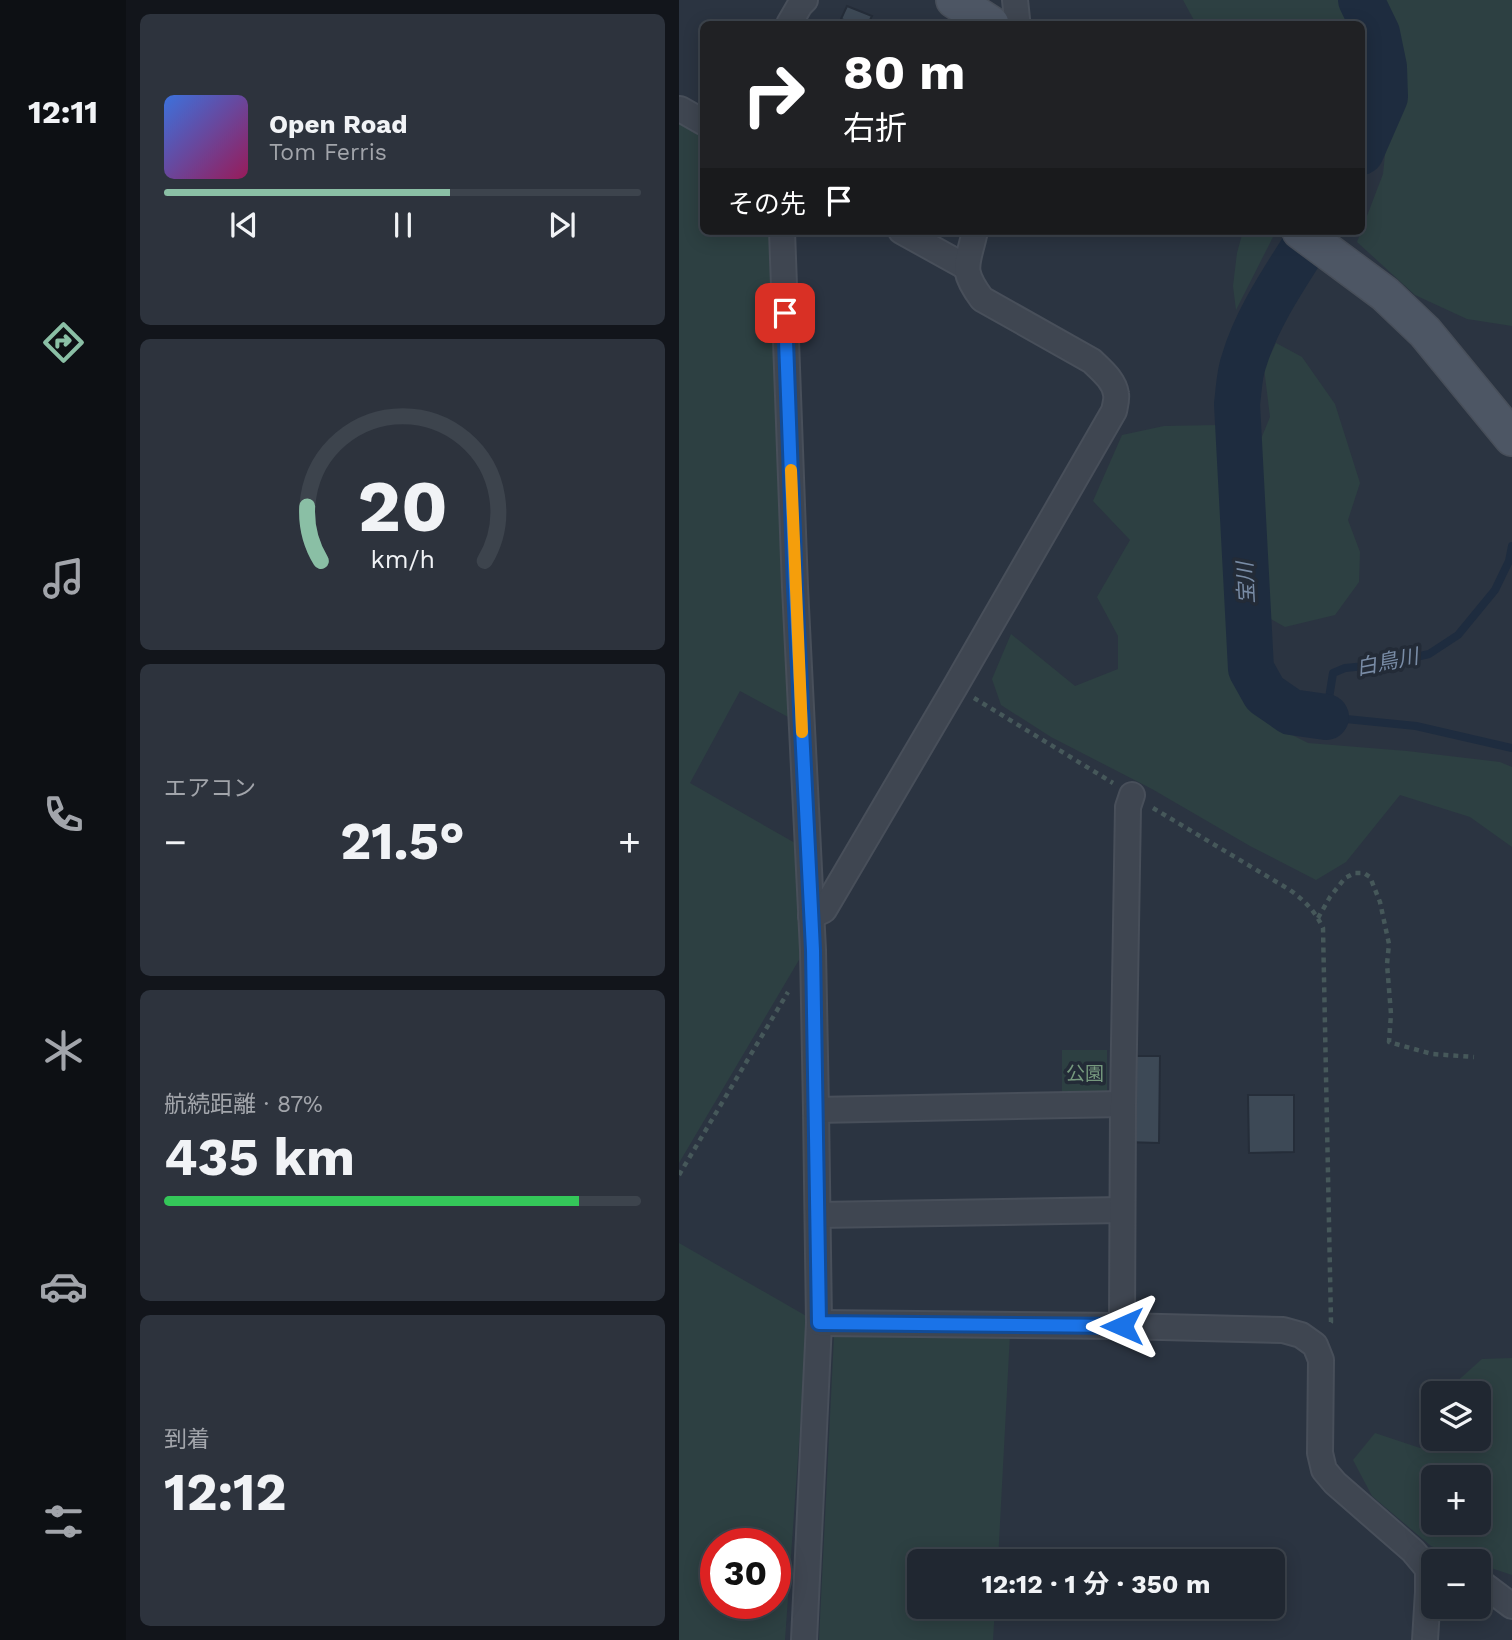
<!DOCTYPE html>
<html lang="ja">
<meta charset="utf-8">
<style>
:root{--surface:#202731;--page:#2d333d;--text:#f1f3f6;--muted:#a2a5ab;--line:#3d444d;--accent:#8abfa5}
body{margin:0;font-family:"Work Sans","Noto Sans JP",sans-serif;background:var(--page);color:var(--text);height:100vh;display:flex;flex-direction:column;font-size:26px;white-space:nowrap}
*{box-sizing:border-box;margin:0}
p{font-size:23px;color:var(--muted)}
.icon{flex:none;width:38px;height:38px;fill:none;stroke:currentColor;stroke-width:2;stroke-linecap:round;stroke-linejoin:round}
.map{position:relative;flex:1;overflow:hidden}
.side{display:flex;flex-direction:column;gap:14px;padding:14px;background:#12151b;width:553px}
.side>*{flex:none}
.guide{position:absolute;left:21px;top:21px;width:665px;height:214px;border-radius:10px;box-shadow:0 4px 18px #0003,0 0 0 2px var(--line);background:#202124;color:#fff;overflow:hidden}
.controls{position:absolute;left:742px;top:1381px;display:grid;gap:14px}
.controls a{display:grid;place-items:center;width:70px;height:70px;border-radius:10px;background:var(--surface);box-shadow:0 4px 18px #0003,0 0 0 2px var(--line);font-size:35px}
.speed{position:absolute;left:21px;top:1528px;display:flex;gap:14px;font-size:35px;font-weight:700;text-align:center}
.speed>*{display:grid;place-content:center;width:91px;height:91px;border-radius:50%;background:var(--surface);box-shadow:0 4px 18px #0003,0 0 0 2px var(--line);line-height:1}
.speed .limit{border:10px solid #d22;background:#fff;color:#111}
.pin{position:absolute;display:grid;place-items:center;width:60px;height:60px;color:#fff;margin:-30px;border-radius:14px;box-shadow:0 4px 10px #0006}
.me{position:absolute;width:77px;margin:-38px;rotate:270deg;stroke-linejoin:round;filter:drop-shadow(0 0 5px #0008)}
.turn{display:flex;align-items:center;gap:24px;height:147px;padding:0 28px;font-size:32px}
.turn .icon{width:91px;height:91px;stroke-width:2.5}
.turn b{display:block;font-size:49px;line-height:60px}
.then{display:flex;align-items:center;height:66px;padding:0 28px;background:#0003;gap:14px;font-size:26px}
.big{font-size:52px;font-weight:700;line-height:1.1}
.side .card{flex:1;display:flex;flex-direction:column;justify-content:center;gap:10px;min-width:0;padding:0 24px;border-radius:10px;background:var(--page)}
.side .dial{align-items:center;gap:0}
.dial svg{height:182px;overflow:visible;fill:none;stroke:var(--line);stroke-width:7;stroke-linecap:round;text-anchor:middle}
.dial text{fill:var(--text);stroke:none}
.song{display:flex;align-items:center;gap:21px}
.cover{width:84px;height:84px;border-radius:10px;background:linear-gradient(135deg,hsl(220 70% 55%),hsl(330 70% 35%))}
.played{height:7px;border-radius:4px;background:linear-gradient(90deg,var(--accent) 60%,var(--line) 60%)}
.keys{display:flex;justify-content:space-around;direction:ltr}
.heat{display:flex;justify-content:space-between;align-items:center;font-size:38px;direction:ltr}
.charge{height:10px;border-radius:5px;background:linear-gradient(90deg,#34c759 87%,var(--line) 0)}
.trip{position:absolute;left:228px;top:1549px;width:378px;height:70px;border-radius:10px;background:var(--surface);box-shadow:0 4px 18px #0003,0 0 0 2px var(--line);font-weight:700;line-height:70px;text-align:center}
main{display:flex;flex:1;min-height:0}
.menu{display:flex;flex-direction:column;width:126px;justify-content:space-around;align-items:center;background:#0d1014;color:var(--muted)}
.menu .icon{width:49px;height:49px}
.menu .selected{color:var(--accent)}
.menu b{font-size:32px;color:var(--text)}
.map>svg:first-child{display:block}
.green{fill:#2d4042;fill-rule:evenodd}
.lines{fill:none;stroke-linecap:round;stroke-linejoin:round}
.stream{stroke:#1e2c3f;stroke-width:8}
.river{stroke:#1e2c3f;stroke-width:46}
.building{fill:#3d4956;stroke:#252d39;stroke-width:2}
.street-casing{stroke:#484f5a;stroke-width:28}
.secondary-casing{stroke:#484f5a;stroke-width:38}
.path{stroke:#46585a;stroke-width:4.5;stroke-dasharray:5 5;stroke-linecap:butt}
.street{stroke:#3f4651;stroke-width:24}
.secondary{stroke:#4d5664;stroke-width:35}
.route-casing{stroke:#114b97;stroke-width:18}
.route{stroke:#1a73e8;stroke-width:12}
.slow{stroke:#f59e0b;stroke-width:12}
.labels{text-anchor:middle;stroke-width:7;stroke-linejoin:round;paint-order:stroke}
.park-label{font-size:19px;fill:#76997e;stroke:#232b37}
.water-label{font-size:21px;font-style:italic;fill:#798ca6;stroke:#232b37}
</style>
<main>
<nav class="menu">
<b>12:11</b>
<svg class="icon selected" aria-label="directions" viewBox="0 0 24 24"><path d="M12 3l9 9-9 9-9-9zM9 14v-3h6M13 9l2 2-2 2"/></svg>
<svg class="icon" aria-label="music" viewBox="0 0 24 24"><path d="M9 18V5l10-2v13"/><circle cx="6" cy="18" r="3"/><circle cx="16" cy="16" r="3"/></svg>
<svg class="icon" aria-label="phone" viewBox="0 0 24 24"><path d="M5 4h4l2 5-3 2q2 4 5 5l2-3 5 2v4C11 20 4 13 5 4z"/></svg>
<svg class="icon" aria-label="climate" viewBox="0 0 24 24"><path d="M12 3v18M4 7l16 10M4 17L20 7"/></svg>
<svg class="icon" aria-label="car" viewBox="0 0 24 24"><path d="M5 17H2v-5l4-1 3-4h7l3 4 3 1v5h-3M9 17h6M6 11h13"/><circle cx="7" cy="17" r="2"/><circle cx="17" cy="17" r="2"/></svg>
<svg class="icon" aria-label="filters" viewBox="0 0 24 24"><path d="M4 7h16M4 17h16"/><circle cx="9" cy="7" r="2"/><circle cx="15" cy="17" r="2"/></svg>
</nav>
<section class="side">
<div class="card">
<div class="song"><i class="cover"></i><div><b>Open Road</b><p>Tom Ferris</p></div></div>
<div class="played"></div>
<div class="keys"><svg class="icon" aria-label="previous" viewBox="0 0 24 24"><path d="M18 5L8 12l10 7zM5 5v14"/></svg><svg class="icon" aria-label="pause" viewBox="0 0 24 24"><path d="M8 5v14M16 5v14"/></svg><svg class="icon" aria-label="next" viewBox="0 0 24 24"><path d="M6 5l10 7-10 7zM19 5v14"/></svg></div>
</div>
<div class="card dial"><svg viewBox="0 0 100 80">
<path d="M14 69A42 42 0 1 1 86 69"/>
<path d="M14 69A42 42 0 0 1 8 45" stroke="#8abfa5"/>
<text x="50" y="56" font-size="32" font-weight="700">20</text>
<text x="50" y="72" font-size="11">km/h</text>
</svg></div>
<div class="card"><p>エアコン</p>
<div class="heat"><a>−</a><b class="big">21.5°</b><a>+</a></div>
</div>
<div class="card"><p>航続距離 · 87%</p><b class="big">435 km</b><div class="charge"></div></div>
<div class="card"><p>到着</p><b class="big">12:12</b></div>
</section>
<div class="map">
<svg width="833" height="1640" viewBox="0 0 833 1640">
<rect width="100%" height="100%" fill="#2b3441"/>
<g class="green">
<path d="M504 0H833V326L788 319 736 295 678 242 704 174 710 116 683 103 682 24H517Z"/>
<path d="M3 120 24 135V231H91L111 718 61 691 11 783 116 843 130 943 0 1163V121Z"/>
<path d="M564 231H597L557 310 554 286 558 253Z"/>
<path d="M597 343 623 357 656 404 681 483 669 520 681 552 680 582 656 615 606 627 583 614 552 626 557 673 589 723 629 743 728 751 821 762 833 767V847L791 817 721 795 667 862 637 880 571 846 473 789 372 737 322 705 313 679 332 634 396 686 439 669V636L418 597 451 540 414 501 443 435 485 426 539 425 582 439 591 417 585 368Z"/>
<rect x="383" y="1050" width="45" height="46"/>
<path d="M0 1243 129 1317 106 1640H0ZM37 1544H96V1603H37Z"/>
<path d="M161 1330 331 1334 319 1561H240V1606L316 1607 314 1640H140L155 1336Z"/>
<path d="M833 1358V1575L800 1564V1561H790L752 1546 693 1496 674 1460 696 1433 741 1448 764 1439 800 1438V1393H765L803 1359ZM800 1477V1522H754V1477Z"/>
</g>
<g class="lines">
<path class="stream" d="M833 546 830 561 816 590 779 635 750 654 707 664 666 668 654 673 647 717 737 726 833 748"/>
<g class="river">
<path d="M682 0 698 33 705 67 706 97 682 152"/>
<path d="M635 231C610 272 579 314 565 361 560 374 560 390 558 404L572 669 586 694 612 712 647 717"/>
</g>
</g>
<g class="building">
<path d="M168 6 193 16 189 24H175L162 19Z"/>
<path d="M447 1056H481L480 1143 445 1142Z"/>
<path d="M569 1095H615V1152L570 1153Z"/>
</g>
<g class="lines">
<defs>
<g id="street">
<path d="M336 0 338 19 337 24"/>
<path d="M110 24 121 5 126 0"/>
<path d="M1 109 24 122"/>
<path d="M103 231 116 587 134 950 137 1110 140 1323 125 1640"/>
<path d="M222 231 287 267"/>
<path d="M132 916 145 910 276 687 435 411C436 406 438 399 437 394 435 380 422 370 413 361L303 299C280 268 289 265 296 231"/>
<path d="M137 1110 444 1104"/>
<path d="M139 1215 443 1210"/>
<path d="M140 1323 443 1326 604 1330 622 1335 636 1345 642 1360 641 1453 645 1470 656 1483 734 1551 749 1569V1592L746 1640"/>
<path d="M443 1326 444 1104 449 807 453 795"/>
<path d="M800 1583 805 1585 833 1606"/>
</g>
<g id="secondary">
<path d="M275 0 312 24"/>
<path d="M621 231 706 294 746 332 833 438"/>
</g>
</defs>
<use href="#street" class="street-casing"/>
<use href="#secondary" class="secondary-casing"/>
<g class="path">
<path d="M295 698 434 783"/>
<path d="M474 808 611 890C626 901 636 911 644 928L652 1322 649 1326"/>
<path d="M639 918 651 897 666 878 676 873H685L691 877 701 902 710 944 708 964 712 1014 710 1042 753 1054 795 1057"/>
<path d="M0 1175 109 992"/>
</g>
<use href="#street" class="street"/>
<use href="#secondary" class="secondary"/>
</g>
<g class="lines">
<defs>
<path id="route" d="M106 313 116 587 134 950 140 1323 443 1326"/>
</defs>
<use href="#route" class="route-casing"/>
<use href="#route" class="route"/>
<path class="slow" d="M112 470 123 732"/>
</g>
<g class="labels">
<g class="park-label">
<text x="406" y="1080">公園</text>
</g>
<g class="water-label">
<text transform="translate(567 583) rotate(-93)" y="7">宝川</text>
<text transform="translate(708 662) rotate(-11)" y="7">白鳥川</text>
</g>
</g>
</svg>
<div class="controls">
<a><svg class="icon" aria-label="layers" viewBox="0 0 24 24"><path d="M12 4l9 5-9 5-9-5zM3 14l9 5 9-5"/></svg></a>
<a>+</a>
<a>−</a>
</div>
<div class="speed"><div class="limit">30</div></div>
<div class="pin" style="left:106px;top:313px;background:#d93025"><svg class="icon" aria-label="arrive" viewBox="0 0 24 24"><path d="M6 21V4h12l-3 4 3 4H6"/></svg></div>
<svg class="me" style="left:443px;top:1326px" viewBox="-20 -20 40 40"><path d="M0-17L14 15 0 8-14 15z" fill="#1a73e8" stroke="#fff" stroke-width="4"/></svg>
<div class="trip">12:12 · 1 分 · 350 m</div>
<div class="guide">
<div class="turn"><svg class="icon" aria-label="right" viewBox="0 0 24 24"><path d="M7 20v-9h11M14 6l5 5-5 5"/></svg><div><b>80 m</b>右折</div></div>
<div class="then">その先<svg class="icon" aria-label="arrive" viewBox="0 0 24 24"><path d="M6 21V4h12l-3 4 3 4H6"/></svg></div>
</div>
</div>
</main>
